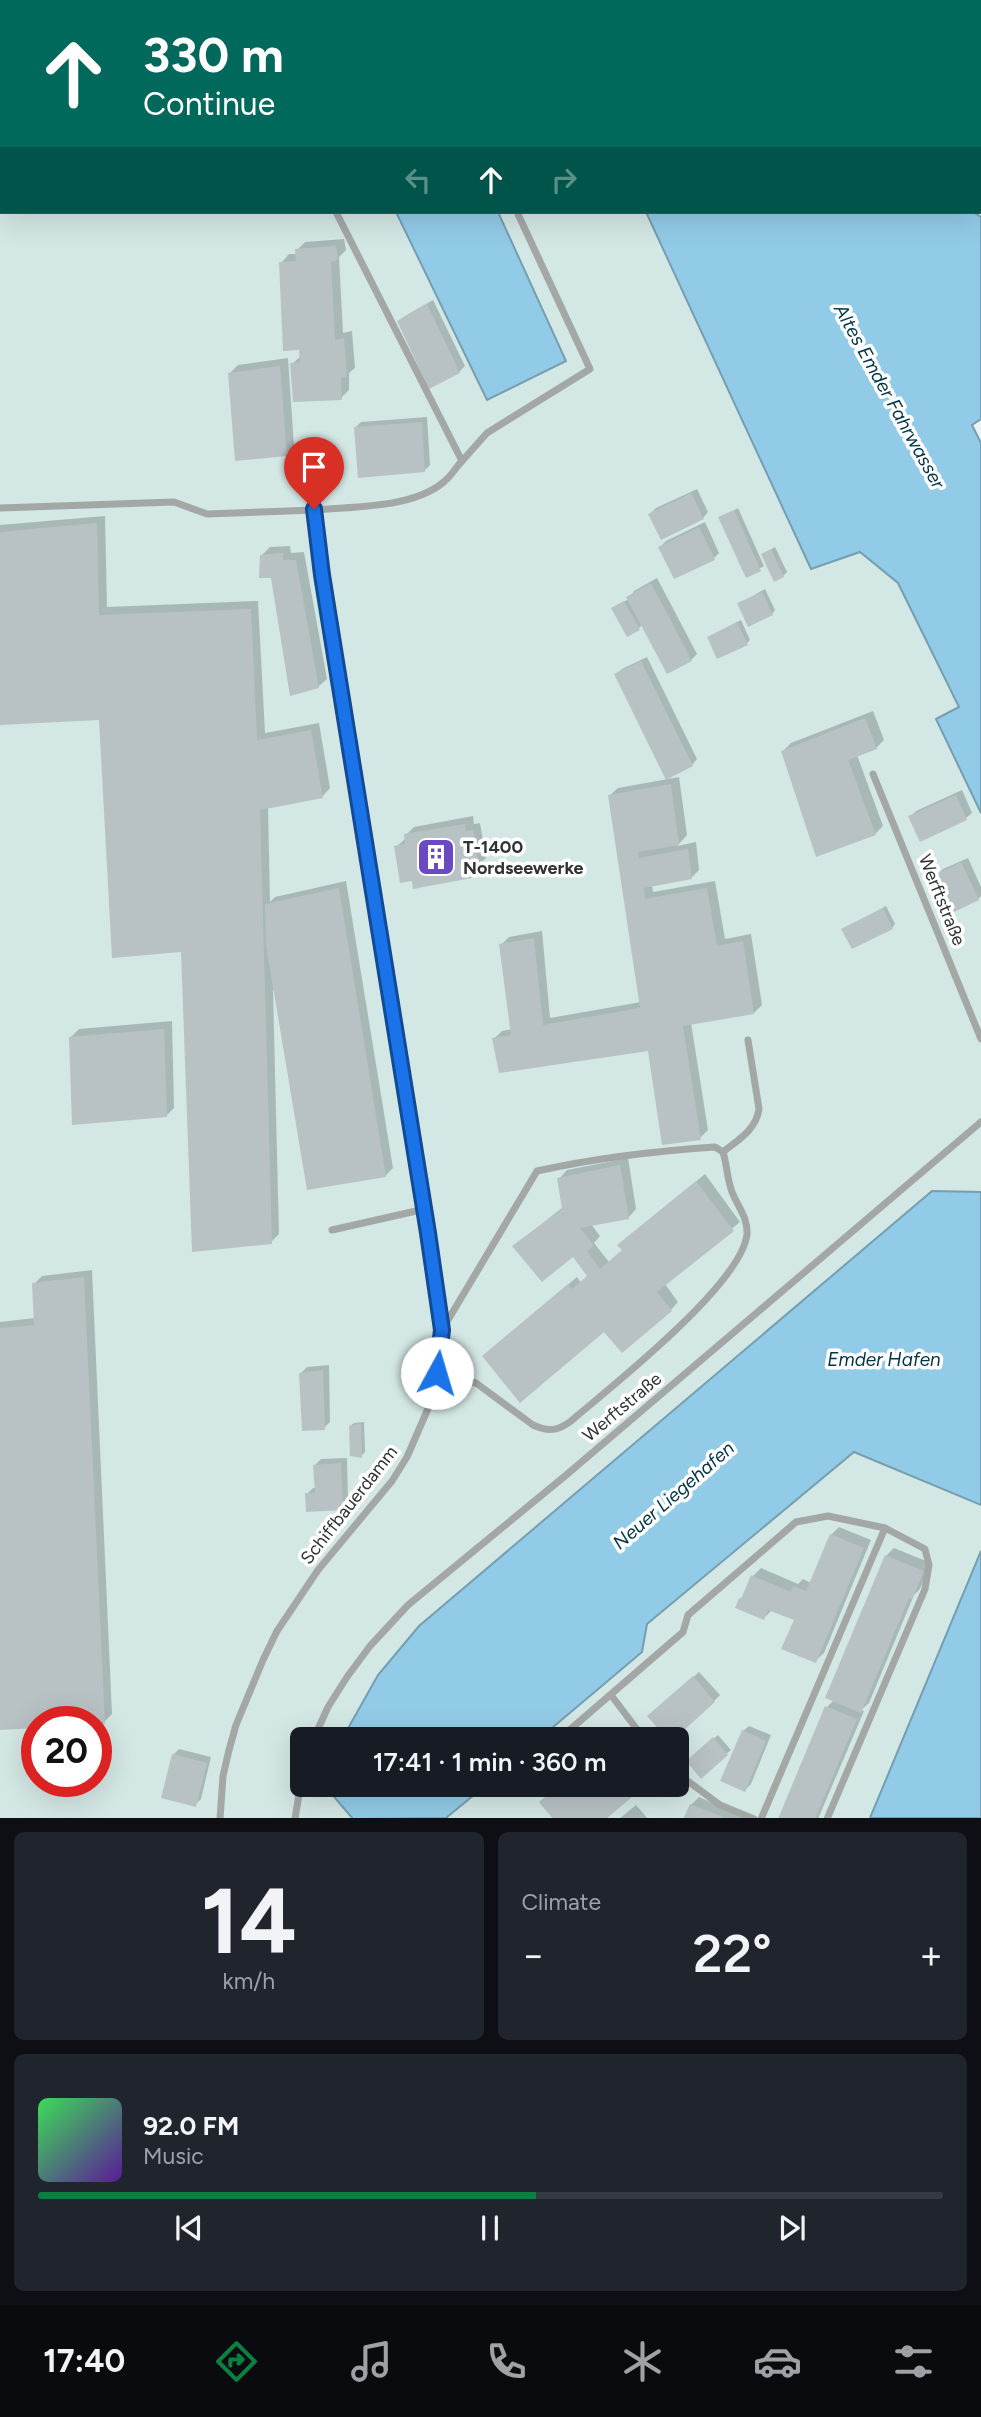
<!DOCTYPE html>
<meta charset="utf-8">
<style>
:root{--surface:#171b24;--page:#20242c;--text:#f1f3f6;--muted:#9ea1a6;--line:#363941;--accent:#0b8043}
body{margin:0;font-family:Figtree,sans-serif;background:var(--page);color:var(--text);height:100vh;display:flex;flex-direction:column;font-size:26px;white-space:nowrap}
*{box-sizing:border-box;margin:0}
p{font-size:23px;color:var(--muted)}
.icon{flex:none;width:38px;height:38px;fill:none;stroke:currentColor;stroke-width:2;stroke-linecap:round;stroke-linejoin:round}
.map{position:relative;height:1818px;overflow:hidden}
.panel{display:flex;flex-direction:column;gap:14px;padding:14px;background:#0d0f14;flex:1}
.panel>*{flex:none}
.guide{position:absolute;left:0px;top:0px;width:982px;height:214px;box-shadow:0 7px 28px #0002;background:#00695c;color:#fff;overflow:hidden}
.speed{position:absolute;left:21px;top:1706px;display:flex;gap:14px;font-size:35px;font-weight:700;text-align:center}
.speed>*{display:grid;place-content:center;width:91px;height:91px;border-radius:50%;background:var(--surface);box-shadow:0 7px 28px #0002;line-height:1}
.speed .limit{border:10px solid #d22;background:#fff;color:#111}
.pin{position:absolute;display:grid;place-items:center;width:60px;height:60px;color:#fff;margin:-72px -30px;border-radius:50% 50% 50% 0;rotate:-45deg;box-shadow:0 0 7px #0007}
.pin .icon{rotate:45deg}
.me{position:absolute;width:77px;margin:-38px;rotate:6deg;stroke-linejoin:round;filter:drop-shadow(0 0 5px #0008)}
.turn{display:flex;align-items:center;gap:24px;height:147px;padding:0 28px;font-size:32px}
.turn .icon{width:91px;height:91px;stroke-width:2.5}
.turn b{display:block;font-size:49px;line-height:60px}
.lanes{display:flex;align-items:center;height:66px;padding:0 28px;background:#0003;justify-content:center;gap:35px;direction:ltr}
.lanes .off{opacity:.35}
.big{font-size:52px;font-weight:600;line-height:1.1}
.panel .tile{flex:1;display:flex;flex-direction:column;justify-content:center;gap:10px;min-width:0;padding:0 24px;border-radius:10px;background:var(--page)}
.panel .dial{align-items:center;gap:0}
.dial b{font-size:91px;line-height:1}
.song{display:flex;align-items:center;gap:21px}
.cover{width:84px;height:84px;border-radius:10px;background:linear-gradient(135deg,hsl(130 70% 55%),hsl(270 70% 35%))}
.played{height:7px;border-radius:4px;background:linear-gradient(90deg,var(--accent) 55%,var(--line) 55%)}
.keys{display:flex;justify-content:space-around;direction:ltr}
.heat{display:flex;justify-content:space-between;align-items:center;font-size:38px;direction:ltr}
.panel .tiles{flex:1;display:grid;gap:14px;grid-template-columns:1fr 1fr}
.tile:last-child{grid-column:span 2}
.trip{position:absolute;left:290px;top:1727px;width:399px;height:70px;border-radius:10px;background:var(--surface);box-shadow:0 7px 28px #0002;font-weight:600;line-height:70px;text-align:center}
.menu{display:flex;height:112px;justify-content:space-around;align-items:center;background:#090b0e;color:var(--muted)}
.menu .icon{width:49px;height:49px}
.menu .selected{color:var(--accent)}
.menu b{font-size:32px;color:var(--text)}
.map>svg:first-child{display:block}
.built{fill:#d3e7e5;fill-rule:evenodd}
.water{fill:#92cbe7;stroke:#759eb1;stroke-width:2}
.shadow{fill:#0003}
.building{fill:#b8c2c4}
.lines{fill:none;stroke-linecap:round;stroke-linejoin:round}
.service{stroke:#a3a7a5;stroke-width:7}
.minor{stroke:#a3a7a5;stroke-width:14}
.route-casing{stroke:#114b97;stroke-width:18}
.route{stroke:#1a73e8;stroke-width:12}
.labels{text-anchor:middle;stroke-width:7;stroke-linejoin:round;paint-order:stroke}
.poi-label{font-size:18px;font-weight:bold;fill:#303433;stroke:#fff;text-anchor:start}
.street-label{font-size:18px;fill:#303433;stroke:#fff}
.water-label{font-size:19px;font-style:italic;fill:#023549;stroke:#fff}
</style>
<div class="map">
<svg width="981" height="1819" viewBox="0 0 981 1819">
<rect width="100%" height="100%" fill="#e9f4f3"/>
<g class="built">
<path d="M0 0H293L294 2H2V212H396L488 399 566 361 498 212H646L811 569 860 552 898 583 960 707 936 720 981 813V1192L932 1191 378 1675 342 1739 303 1740V1785H324L353 1818 0 1819ZM37 1722H96V1782H37Z"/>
<path d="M854 1451 981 1505V1551L870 1818 447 1819 486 1785H677V1740L539 1739 641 1653 646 1624Z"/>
</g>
<g class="water">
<path d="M293 0H860L859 2Z"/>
<path d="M396 212H498L566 361 487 400Z"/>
<path d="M646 212H973L981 217V419L972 425 981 443V813L936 719 959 707 898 583 860 552 811 569Z"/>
<path d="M932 1191 981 1192V1505L854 1452 647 1624 642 1652 539 1739H342L378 1675 419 1626Z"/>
<path d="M981 1551V1818H870Z"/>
<path d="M324 1785H486L446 1818 353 1819Z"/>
</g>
<g class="shadow">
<path d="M869 0H904L868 2Z"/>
<path d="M344 239 346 250 339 257 343 333 352 331 355 368 349 373V390L341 398 292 364 301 356 281 263 289 254H297V250L305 242Z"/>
<path d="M433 300 465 366 459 372 399 321 405 316Z"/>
<path d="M288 358 294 446 286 454 230 373 238 365Z"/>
<path d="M427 417 430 465 424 471 355 428 361 422Z"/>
<path d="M697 489 708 512 703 518 650 514 656 508Z"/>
<path d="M738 508 764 566 747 576 721 518Z"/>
<path d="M105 516 107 607 258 601 265 733 319 723 330 788 322 797 268 807 270 902 275 897 346 881 393 1168 385 1176 275 990H273L279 1234 271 1242 183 950 100 718 0 723V525Z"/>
<path d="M705 522 719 553 714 558 660 547 666 541Z"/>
<path d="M290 546 291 553 304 552 327 679 318 687 273 576 262 555 270 547Z"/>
<path d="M775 547 787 572 783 576 763 554Z"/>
<path d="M657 578 697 654 691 660 643 624 639 628 617 605 629 599 634 591Z"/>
<path d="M765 589 775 610 772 614 739 604Z"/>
<path d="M741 620 750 640 747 643 709 637Z"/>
<path d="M647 657 697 759 692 765 616 675 622 669Z"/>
<path d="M873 711 884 740 876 748 857 755 883 826 875 834 783 751 791 743Z"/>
<path d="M679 777 687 835 677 846 696 842 699 870 691 878 652 884 653 892 715 881 725 939 751 934 762 1005 754 1013 691 1023 708 1130 700 1138 650 1049 494 1039 502 1031 512 1029 501 945 509 937 542 931 550 1018 641 1002 609 796 618 788Z"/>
<path d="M962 790 972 813 966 818 910 817 916 811Z"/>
<path d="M473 816 474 824 480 823 486 858 479 865V869L471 877 413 879 396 847 406 838V835L414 827Z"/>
<path d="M968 858 981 887V896L978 899 937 875 943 869Z"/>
<path d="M886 906 895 924 892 928 844 929Z"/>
<path d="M172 1021 174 1108 166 1116 71 1037 79 1029Z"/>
<path d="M628 1158 636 1209 628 1218 591 1224 600 1236 594 1243 609 1262 624 1250 628 1237 705 1174 740 1222 665 1284 678 1302 671 1310 604 1330 492 1349 577 1277 581 1283 589 1276 573 1254 514 1246 563 1207 559 1179 567 1170Z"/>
<path d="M92 1270 112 1714 104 1722H37L0 1728V1322L35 1318 34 1284 42 1276Z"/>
<path d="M329 1365 330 1422 324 1428 301 1373 307 1367Z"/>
<path d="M364 1422 365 1452 361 1456 350 1426 354 1423Z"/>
<path d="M347 1458 348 1502 342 1508 307 1494 313 1488H316L315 1465 321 1459Z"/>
<path d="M839 1527 871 1540 824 1653 815 1661 796 1619 772 1610 764 1618 740 1599 745 1594 753 1576 761 1568 798 1584 803 1579 811 1583 831 1535Z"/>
<path d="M894 1548 931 1563 920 1589 914 1595 869 1703 861 1710 864 1711 818 1819H780L827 1707 834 1700 886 1556Z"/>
<path d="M699 1672 720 1695 714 1701 656 1710Z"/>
<path d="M749 1726 771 1735 751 1784 745 1790 743 1731Z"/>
<path d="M625 1732 631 1740H616Z"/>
<path d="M718 1735 731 1750 701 1776 688 1761Z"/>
<path d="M179 1749 211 1757 201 1799 195 1805 173 1755Z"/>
<path d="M699 1797 751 1819H685L691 1805Z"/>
<path d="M636 1805 648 1819H619Z"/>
</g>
<g class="building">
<path d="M336 246 338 260 331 262 335 340 344 338 347 377 341 378 342 400 293 402 290 363 300 362 299 350 283 351 279 262 296 261 295 249Z"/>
<path d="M427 304 460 373 429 389 397 321Z"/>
<path d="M280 366 287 456 235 461 228 373Z"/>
<path d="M422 422 425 472 358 478 354 427Z"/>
<path d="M691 493 704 519 661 540 648 514Z"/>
<path d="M734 510 761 571 746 578 718 517Z"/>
<path d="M97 523 99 615 251 609 257 740 311 730 323 798 260 810 272 1244 192 1252 181 952 112 958 99 720 0 725V532Z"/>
<path d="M699 527 715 560 674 579 658 547Z"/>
<path d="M771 549 784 577 774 582 761 554Z"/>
<path d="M283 553V560H296L319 688 290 696 271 578H259L260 555Z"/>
<path d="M651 583 692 661 667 674 626 597Z"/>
<path d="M762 592 773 615 748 627 737 603Z"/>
<path d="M624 601 640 630 627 637 611 608Z"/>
<path d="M737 622 748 645 717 659 707 637Z"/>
<path d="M641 661 693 766 666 780 614 674Z"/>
<path d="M865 718 877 749 848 760 876 835 816 857 781 751Z"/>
<path d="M671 784 679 845 638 852 639 858 688 849 692 879 644 888 645 899 707 888 717 946 743 941 754 1014 683 1026 701 1140 662 1145 648 1051 499 1073 492 1038 511 1035 499 944 534 938 543 1025 640 1008 608 795Z"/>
<path d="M956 795 967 820 920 842 908 816Z"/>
<path d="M465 824 466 831 473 830 479 867 471 869 472 878 413 889 412 881 400 883 394 846 405 844 404 834Z"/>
<path d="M961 862 979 900 952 913 935 875Z"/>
<path d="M339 888 386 1177 307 1190 266 945 265 904Z"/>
<path d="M883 908 893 929 852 949 841 929Z"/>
<path d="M164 1029 167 1117 72 1125 69 1037Z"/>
<path d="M620 1165 629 1219 580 1228 594 1246 587 1251 600 1269 622 1250 617 1245 696 1181 734 1231 657 1292 672 1311 622 1353 604 1332 520 1403 482 1356 568 1284 572 1289 587 1276 573 1257 542 1282 512 1246 562 1209 557 1178Z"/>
<path d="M84 1277 105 1724 37 1722V1728L0 1730V1328L34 1325 32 1283Z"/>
<path d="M323 1370 325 1430 302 1431 299 1373Z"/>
<path d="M361 1424 362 1458 350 1456 349 1426Z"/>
<path d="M341 1463 343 1510 306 1512 305 1493H315L313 1465Z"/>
<path d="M830 1534 864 1548 816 1663 781 1649 794 1620 768 1610 764 1620 735 1608 739 1598 741 1599 751 1575 791 1592 793 1586 806 1591Z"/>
<path d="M885 1555 924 1571 912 1599 909 1598 861 1713 825 1698Z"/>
<path d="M693 1676 715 1702 673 1740H668L647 1716Z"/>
<path d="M825 1706 857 1719 815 1819H778Z"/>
<path d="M742 1730 766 1741 745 1792 720 1781Z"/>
<path d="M713 1737 728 1755 701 1779 686 1761Z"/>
<path d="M172 1754 207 1763 196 1807 161 1798Z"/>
<path d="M560 1785H646L606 1819H553L539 1802Z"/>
<path d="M690 1804 725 1818V1819H683Z"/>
</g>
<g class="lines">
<g class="service">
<path d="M457 0 458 2"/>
<path d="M462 461 487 433 590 369 517 212"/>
<path d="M0 508 174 502 207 514 315 510"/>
<path d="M873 774 981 1039"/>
<path d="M723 1152C738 1140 756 1130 759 1109L748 1040"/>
<path d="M332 1230 425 1209"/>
<path d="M437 1373 476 1383 533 1425C548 1432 558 1431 571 1421 611 1387 742 1284 747 1234 748 1216 736 1205 731 1189 727 1177 727 1165 723 1152L715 1147C655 1151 596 1158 537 1171L442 1330"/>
<path d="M611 1695 645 1740"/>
<path d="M313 1740 328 1707 347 1677 370 1646 408 1605 565 1476 981 1122"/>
<path d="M558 1740 683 1632 688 1615 796 1522 828 1516 885 1528 925 1549 929 1565 925 1589 827 1819"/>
<path d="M677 1773 720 1805 754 1819"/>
<path d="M220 1819 223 1776 229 1750 236 1725 263 1660 277 1631 318 1570 392 1481 407 1457 430 1404 437 1373 442 1330 425 1209 322 575 315 510C354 506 418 509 448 478 453 473 457 466 462 461L336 212"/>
<path d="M295 1819 303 1769"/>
<path d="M761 1819 885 1528"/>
</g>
<path class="minor" d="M980 44 981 45"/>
</g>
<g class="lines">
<defs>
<path id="route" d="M314 509 322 575 428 1233 442 1330 437 1373"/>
</defs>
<use href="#route" class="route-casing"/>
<use href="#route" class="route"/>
</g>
<defs>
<symbol id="building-square" viewBox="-11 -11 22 22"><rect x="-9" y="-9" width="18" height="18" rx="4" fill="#6a4ac3" stroke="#fff"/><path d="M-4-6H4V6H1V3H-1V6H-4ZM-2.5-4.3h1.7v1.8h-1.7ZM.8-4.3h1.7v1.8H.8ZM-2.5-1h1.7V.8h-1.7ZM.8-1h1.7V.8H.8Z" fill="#fff"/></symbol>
</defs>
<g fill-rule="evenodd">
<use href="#building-square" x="414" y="835" width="44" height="44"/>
</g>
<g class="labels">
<g class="poi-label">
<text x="463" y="853">T-1400<tspan x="463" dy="21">Nordseewerke</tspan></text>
</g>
<g class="street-label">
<text transform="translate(942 900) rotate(68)" y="6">Werftstraße</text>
<text transform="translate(622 1407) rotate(-40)" y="6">Werftstraße</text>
<text transform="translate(349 1505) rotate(-52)" y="6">Schiffbauerdamm</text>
</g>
<g class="water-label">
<text transform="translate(890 396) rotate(61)" y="7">Altes Emder Fahrwasser</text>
<text x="884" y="1366">Emder Hafen</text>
<text transform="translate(673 1495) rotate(-41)" y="7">Neuer Liegehafen</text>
</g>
</g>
</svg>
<div class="speed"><div class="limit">20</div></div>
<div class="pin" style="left:314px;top:509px;background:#d93025"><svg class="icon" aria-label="arrive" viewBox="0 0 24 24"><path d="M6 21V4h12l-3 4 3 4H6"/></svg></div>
<svg class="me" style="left:437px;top:1373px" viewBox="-20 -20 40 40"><circle r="19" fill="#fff"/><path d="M0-13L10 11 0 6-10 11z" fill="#1a73e8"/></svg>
<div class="trip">17:41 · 1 min · 360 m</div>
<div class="guide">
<div class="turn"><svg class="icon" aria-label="ahead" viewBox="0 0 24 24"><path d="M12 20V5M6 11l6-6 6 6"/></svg><div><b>330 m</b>Continue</div></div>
<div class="lanes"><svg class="icon off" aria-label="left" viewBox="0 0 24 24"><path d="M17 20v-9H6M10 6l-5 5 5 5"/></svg><svg class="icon" aria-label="ahead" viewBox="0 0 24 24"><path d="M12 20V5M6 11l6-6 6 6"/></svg><svg class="icon off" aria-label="right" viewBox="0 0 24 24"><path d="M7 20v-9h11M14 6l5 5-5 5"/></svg></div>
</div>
</div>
<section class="panel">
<div class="tiles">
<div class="tile dial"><b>14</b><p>km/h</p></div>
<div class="tile"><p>Climate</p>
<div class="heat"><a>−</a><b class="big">22°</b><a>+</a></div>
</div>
<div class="tile">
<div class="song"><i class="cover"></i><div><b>92.0 FM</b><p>Music</p></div></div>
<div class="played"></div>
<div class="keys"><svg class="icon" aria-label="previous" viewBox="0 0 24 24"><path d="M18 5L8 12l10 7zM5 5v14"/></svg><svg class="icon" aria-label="pause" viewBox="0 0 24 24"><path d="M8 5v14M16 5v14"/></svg><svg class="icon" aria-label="next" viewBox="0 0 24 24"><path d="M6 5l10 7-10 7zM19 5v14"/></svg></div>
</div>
</div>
</section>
<nav class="menu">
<b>17:40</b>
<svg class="icon selected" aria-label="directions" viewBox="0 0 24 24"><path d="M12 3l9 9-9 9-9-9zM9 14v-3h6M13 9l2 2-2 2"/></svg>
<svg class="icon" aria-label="music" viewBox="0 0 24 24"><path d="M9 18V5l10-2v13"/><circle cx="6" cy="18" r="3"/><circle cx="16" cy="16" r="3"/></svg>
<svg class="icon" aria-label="phone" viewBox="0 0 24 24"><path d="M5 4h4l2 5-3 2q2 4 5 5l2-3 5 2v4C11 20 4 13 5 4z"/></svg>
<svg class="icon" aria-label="climate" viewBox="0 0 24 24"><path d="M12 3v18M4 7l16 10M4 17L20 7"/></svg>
<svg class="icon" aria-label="car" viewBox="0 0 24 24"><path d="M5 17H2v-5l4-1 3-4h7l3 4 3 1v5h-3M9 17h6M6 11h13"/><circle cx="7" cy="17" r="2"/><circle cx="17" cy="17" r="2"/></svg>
<svg class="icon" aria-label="filters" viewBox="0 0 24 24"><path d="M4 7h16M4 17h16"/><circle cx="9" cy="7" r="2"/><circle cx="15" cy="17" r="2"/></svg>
</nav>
